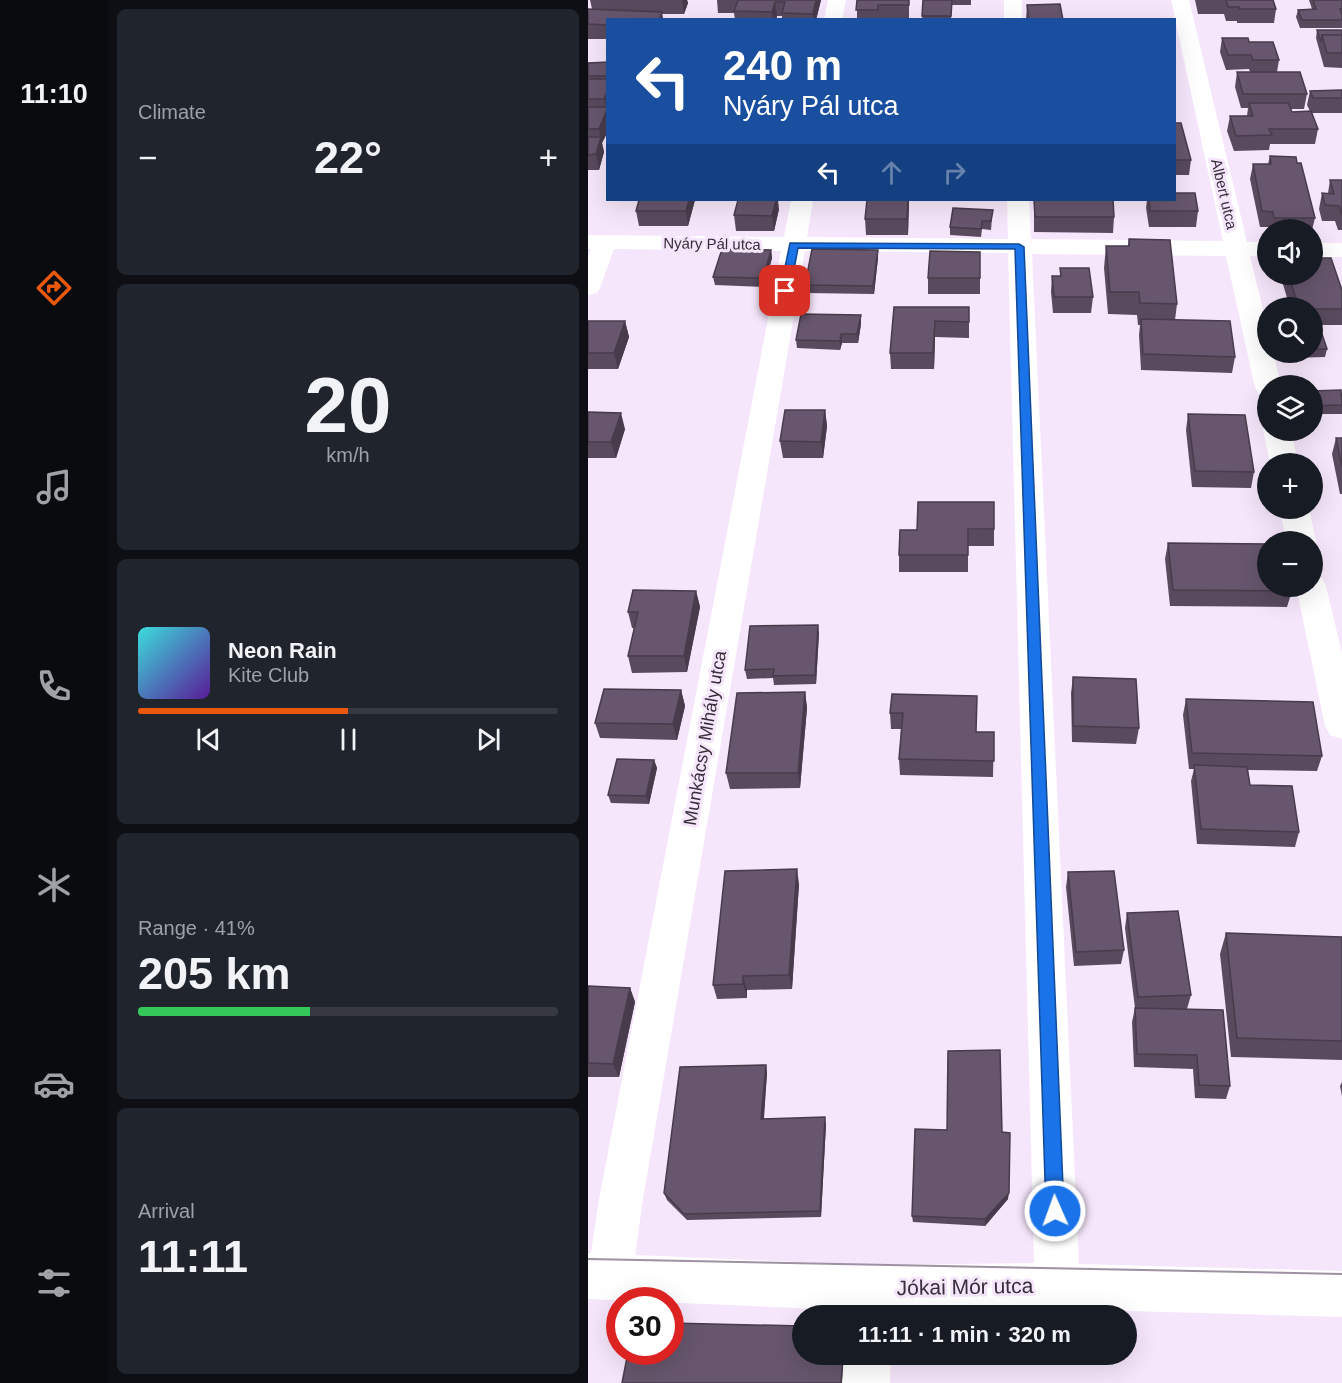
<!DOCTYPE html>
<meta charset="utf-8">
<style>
:root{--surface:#171b24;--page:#20242c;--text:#f1f3f6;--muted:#9ea1a6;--line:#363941;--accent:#ea580c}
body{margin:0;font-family:Arial,sans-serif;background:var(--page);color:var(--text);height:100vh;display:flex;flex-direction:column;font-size:22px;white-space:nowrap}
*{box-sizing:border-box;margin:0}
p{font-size:20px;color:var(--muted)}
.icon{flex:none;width:33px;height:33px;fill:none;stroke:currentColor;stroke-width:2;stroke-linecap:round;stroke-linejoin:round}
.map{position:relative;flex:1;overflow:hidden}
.panel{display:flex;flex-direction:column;gap:9px;padding:9px;background:#0d0f14;width:480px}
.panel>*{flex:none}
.top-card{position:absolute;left:18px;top:18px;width:570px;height:183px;border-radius:0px;box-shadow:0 6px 24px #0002;background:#1a4fa0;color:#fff;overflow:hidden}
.controls{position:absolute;left:669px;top:219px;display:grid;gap:12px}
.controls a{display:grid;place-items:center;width:66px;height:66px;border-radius:50%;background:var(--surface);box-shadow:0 6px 24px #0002;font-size:30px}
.speed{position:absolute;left:18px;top:1287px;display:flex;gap:12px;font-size:30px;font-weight:700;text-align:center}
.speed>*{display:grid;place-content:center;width:78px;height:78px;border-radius:50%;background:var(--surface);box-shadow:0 6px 24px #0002;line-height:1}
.speed .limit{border:9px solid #d22;background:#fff;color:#111}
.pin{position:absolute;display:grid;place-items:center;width:51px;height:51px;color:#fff;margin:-26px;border-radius:12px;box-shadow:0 3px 9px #0006}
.me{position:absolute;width:66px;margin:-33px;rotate:358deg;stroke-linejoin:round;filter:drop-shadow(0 0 4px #0008)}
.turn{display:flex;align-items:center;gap:21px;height:126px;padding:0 18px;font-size:27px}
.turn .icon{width:78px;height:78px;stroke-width:2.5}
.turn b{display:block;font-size:42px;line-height:51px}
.lanes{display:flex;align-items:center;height:57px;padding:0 18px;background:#0003;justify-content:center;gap:30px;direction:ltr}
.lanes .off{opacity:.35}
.big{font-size:45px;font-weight:600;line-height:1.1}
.panel .tile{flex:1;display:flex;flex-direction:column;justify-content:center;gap:9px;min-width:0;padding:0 21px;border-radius:9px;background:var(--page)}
.panel .dial{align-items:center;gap:0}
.dial b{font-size:78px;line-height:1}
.song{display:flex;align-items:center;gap:18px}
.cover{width:72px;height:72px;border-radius:9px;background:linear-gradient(135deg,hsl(180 70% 55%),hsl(270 70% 35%))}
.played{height:6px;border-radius:3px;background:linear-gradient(90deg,var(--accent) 50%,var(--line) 50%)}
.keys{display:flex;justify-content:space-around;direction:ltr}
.heat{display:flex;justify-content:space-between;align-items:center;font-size:33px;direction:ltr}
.charge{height:9px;border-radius:4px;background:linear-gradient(90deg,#34c759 41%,var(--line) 0)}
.trip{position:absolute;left:204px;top:1305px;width:345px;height:60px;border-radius:30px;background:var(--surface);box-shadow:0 6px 24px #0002;font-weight:600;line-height:60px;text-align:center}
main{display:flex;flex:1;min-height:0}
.tabs{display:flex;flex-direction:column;width:108px;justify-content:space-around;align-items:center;background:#090b0e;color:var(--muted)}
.tabs .icon{width:42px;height:42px}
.tabs .on{color:var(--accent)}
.tabs b{font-size:27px;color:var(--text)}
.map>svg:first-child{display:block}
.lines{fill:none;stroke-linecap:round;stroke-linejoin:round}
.street{fill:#fff;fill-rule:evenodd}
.tram{stroke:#9e92a2;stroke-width:2}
.wall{fill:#594a5e}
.shaded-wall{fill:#483c4c}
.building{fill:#67566d;stroke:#483c4c;stroke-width:1.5}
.route{fill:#1a73e8;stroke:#114b97;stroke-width:1.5}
.labels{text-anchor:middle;stroke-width:6;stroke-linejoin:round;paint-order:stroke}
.far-street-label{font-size:15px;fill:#362e39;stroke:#f6e6fb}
.street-label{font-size:18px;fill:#362e39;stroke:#f6e6fb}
.near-street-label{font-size:21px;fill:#362e39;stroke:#f6e6fb}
</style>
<main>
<nav class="tabs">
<b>11:10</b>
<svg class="icon on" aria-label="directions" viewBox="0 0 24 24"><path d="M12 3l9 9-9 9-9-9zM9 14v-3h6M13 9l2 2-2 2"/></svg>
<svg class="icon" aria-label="music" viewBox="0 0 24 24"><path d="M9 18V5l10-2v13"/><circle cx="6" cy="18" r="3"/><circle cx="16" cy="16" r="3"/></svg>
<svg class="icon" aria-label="phone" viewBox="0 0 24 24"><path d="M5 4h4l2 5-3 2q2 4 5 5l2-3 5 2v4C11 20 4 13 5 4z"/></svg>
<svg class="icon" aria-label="climate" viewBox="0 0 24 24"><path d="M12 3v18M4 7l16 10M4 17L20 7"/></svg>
<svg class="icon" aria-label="car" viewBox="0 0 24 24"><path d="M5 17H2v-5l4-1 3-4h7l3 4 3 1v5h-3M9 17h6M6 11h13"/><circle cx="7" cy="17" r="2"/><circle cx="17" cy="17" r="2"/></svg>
<svg class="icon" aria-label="filters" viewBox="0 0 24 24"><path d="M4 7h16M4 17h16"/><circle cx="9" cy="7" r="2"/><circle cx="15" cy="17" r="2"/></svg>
</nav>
<section class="panel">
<div class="tile"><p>Climate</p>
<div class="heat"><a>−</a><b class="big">22°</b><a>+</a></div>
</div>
<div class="tile dial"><b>20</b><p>km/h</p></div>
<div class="tile">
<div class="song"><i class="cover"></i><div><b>Neon Rain</b><p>Kite Club</p></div></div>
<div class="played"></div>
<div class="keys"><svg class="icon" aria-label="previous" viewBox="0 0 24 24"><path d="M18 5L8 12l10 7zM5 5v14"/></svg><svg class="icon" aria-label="pause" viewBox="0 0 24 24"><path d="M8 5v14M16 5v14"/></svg><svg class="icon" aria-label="next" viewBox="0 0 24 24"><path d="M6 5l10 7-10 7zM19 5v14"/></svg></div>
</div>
<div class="tile"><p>Range · 41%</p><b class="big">205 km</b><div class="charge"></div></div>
<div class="tile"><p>Arrival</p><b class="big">11:11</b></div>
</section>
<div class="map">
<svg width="754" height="1383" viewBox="0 0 754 1383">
<rect width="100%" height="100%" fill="#f6e6fb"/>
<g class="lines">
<g class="street">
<path d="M240 0H258L254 20H236Z"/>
<rect x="416" y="0" width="18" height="20"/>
<path d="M583 0H601L659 242H680V256H662L680 330V352H685L693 386H680V396L671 394 667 388 638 256 444 254 491 1264 754 1271V1317L469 1309 283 1311 0 1299V1253H3L11 1199 193 251 26 249 12 288 9 293 0 295V256L3 249H0V235L196 237 203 200H225L219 237 420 239 419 200H441L443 239 635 241ZM217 251 420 253 446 1263 283 1265 47 1255 55 1199Z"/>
<rect x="724" y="243" width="30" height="14"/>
<path d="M680 424V430H703L710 464H682L675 430Z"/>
<path d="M692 508H721L728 542 724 548V542H698Z"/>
<path d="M724 576 734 578 738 586 754 653V739L742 735 737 726 708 586H724Z"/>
<path d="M255 1354H303L302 1383H254Z"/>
</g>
<path class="tram" d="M0 1259 754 1274"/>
</g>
<g class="wall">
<path d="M2 0H99L100 3 96 14H74L75 20H20V39H0V9H4Z"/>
<path d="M129 0H233L228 20H194V16H189L188 20H147L146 13H130Z"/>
<path d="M269 0H321V19L269 20Z"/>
<path d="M335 0H383V5H364L363 20H334Z"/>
<path d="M607 0H685L688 9 686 23H649V21H638L636 14H610Z"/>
<path d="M721 0H754V28H712L708 17 710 10 724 9Z"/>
<path d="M439 5 475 20H438Z"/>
<path d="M729 30H754V68L736 67 728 38Z"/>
<path d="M634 38 661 42 691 60 689 72 719 94 716 109H703L704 112 722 111 719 105 722 91 754 90V113H724L730 129 727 144H682L681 150 646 151 639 131 642 116H659L660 108H653L647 87 649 72H662L661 69 638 70 632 52Z"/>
<path d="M20 62V131L14 143 16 152 11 170H0V63Z"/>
<path d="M586 123 603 160 601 175H586Z"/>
<path d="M682 156 709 163 727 218 724 230H682V227H672L662 179 665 164H680Z"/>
<path d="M742 180H754V230H750L747 221H734L731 209 734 193H740Z"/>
<path d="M107 200 100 226H51L48 211Z"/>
<path d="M279 200H321L320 235H278L277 219Z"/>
<path d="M446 200 526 217 525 233 446 232Z"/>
<path d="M559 200H586L610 211 608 227H561L558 208Z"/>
<path d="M191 209 186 231H148L146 215Z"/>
<path d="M404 218 403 230 394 229 393 237 362 235V227Z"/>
<path d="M541 239 589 304 587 320 647 357 644 373 553 370 551 335 552 325H550L549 315 520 314 516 268 518 246H540Z"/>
<path d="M183 250 184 258 176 287 127 285 125 277Z"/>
<path d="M290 250V258L286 294 218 293 217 285Z"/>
<path d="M392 252V294H340V278Z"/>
<path d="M472 268 505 297 503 313H465L463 292 464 276H472Z"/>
<path d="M692 274H724L754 290V325H724V308H702Z"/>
<path d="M306 307H381V338L347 337 346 369H303L302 353Z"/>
<path d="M273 315V324L270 343H254L252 350 209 348 208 340Z"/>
<path d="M0 321H37L41 337 30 369H0Z"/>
<path d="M724 325 739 349 737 357 703 358 702 354H697L696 352H724Z"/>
<path d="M724 391 754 393V414H724Z"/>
<path d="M237 410 239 426 235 458H195L192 441Z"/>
<path d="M0 412 37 429 28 458H0Z"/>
<path d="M600 414 666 472 663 488 604 487 598 430Z"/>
<path d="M748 438H754V494H752L744 454Z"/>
<path d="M406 529V546H380V572H311V555L312 530Z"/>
<path d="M580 543 704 591 699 607 582 606 577 559Z"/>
<path d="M108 591 112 607 99 672 44 673 40 656 46 628H44L40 612Z"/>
<path d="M231 633 228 684 186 685 185 678 159 679 157 670Z"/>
<path d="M485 677 551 728 548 744 484 742 483 693Z"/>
<path d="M93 690 97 706 89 740 12 738 7 723Z"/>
<path d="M217 692 219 708 212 788 142 789 138 773Z"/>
<path d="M304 694 388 732H406L405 777 312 775 311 759 313 729H303L302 713Z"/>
<path d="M598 699 734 756 729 771 660 770 662 785 711 832 707 847 609 844 603 781 606 769H601L595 715Z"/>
<path d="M66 760 69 768 61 804 23 803 20 795Z"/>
<path d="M480 872 536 950 533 964 486 966 478 887Z"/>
<path d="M211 884 204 989 159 990V998L129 999 125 985Z"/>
<path d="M539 913 603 995 599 1009 642 1086 638 1099 607 1098 605 1069 546 1067 544 1022 547 1008 537 928Z"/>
<path d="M638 933 754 937V1060L643 1057 632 954Z"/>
<path d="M0 986 42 988 47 1002 31 1077H0Z"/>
<path d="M178 1065 179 1073 176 1119 238 1124 233 1217 99 1220 79 1200 76 1193Z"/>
<path d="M754 1082V1096L752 1086Z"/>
<path d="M414 1132 420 1199 397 1226 325 1222 324 1216Z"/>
</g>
<g class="shaded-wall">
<path d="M94 0H99L100 3 96 14Z"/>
<path d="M228 0H233L228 20H225V14Z"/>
<path d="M187 2 189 16 188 20H185L184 12Z"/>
<path d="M74 12 75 20H71Z"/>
<path d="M20 90V131L14 143 16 152 11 170 8 154 13 139 11 129 19 110 16 99Z"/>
<path d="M101 200H107L100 226 98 211Z"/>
<path d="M188 200H190L191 209 186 231 184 216Z"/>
<path d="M320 200H321L320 235 319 219Z"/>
<path d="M183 250 184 258 176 287 175 278Z"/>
<path d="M290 250V258L286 294 285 286Z"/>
<path d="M273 315V324L270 343 269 334Z"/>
<path d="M37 321 41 337 30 369 26 353Z"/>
<path d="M347 321V337L346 369 345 353Z"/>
<path d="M253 334 254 343 252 350V341Z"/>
<path d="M237 410 239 426 235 458 233 442Z"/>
<path d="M33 413 37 429 28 458 23 442Z"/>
<path d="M108 591 112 607 99 672 96 656Z"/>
<path d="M230 625 231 633 228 684 227 675Z"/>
<path d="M93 690 97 706 89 740 85 724Z"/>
<path d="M217 692 219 708 212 788 210 773Z"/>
<path d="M66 760 69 768 61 804 58 796Z"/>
<path d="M209 869 211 884 204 989 201 975Z"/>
<path d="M155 976 159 990V998L155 984Z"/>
<path d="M42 988 47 1002 31 1077 25 1064Z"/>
<path d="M178 1065 179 1073 175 1125 173 1119Z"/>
<path d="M237 1117 238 1124 233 1217 232 1211Z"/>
<path d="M421 1193 420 1199 397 1226V1219Z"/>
<path d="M255 1354H256L254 1383H253Z"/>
</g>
<g class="building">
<path d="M150 0H228L225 14 194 13 197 2H187L184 12 146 11Z"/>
<path d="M269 0H321V5H290V10H268Z"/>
<path d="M335 0H364L363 16H334Z"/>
<path d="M638 0H685L688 9H651V7H640Z"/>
<path d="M725 0H754V9H752L754 14V20H714L710 10 728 9Z"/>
<path d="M472 4 475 20H441L439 5Z"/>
<path d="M0 9 74 12 71 20H20V25L0 24Z"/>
<path d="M729 30H754V35H734L733 42Z"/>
<path d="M734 35H754V53H739Z"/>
<path d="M634 38H660L661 42H685L691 60H665L663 55H640Z"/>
<path d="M20 62V76H0V63Z"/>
<path d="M649 72H712L719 94H655Z"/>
<path d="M0 79H20V90L16 99H0Z"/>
<path d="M754 90V98H725L722 91Z"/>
<path d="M661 103H700L704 112 723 111 730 129H681L684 135 648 136 642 116H665Z"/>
<path d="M0 107H20L11 129H0Z"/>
<path d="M586 123H593L603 160H586Z"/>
<path d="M0 137H13L8 154 0 155Z"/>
<path d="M682 156 708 157 709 163H713L727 218H686L685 212 674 211 665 164H683Z"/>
<path d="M742 180H754V215L751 206 737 205 734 193 746 194Z"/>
<path d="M586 193H607L610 211H562L561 200H586Z"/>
<path d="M51 200H101L98 211H48Z"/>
<path d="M150 200H188L184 216 146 215Z"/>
<path d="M279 200H320L319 219H277Z"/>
<path d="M446 200H525L526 217H447Z"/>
<path d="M365 208 405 210 403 221H394L393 229 362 227Z"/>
<path d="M541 239 582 240 589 304 552 303 551 292H522L518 246H541Z"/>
<path d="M134 249 183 250 175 278 125 277Z"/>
<path d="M224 249 290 250 285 286 217 285Z"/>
<path d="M342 251 392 252V278H340Z"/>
<path d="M724 258H743L754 290V309H724V308H711L700 274H724Z"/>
<path d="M472 268H501L505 297H466L464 276H473Z"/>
<path d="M306 307H381V322L347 321 345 353H302Z"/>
<path d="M213 314 273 315 269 334H253L252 341 208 340Z"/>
<path d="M553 319 642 321 647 357 555 354Z"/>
<path d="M0 321H37L26 353H0Z"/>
<path d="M724 325H731L739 349H724Z"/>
<path d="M753 390 754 405 724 406V391Z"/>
<path d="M197 410H237L233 442 192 441Z"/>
<path d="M0 412 33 413 23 442H0Z"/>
<path d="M600 414 657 415 666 472 607 471Z"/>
<path d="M748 438H754V467Z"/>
<path d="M330 502H406V529H380V555H311L312 530H329Z"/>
<path d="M580 543 680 544V586H703L704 591 585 590Z"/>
<path d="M45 590 108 591 96 656H40L50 612H40Z"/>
<path d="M230 625 227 675 185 676 186 669 157 670 162 626Z"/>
<path d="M485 677 548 679 551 728 485 726Z"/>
<path d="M16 689 93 690 85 724 7 723Z"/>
<path d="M217 692 210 773H138L149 693Z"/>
<path d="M304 694 389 696 388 732H406V761L311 759 315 713H302Z"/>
<path d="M598 699 725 702 734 756 604 753Z"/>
<path d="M29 759 66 760 58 796 20 795Z"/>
<path d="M606 765 659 767 662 785 704 786 711 832 613 829Z"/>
<path d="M209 869 201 975 155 976V984L125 985 137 871Z"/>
<path d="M526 871 536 950 488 952 480 872Z"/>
<path d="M590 911 603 995 550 997 539 913Z"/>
<path d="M638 933 754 937V1041L649 1038Z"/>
<path d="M0 986 42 988 25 1064 0 1063Z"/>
<path d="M547 1008 635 1010 642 1086 611 1085 609 1055 549 1054Z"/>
<path d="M412 1050 414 1132 422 1133 421 1193 397 1219 324 1216 327 1129 359 1130 360 1051Z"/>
<path d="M178 1065 173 1119 237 1117 232 1211 96 1214 76 1193 92 1067Z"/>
<path d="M82 1323 214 1326V1354H255L253 1383H34L40 1352H82Z"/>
</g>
<path class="route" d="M202 243 431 244 436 247 476 1211 473 1218 467 1221 461 1218 458 1211 427 249 210 248 202 291 197 294 192 291Z"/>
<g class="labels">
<g class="far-street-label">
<text transform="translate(636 194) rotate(77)" y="5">Albert utca</text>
<text transform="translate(124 244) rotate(1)" y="5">Nyáry Pál utca</text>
</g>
<g class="street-label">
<text transform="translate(117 738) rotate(-80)" y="6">Munkácsy Mihály utca</text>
</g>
<g class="near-street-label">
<text transform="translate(377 1287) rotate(-1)" y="7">Jókai Mór utca</text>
</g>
</g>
</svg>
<div class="controls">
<a><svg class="icon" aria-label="sound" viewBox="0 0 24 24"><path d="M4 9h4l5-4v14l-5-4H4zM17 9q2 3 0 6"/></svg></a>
<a><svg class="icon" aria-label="search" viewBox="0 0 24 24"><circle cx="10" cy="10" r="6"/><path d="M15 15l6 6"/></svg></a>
<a><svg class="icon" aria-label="layers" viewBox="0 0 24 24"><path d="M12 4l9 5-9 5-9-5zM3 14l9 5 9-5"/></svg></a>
<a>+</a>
<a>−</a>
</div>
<div class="speed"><div class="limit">30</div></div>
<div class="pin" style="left:197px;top:291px;background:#d93025"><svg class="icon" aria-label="arrive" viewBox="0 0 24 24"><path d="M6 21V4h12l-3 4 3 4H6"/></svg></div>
<svg class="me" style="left:467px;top:1211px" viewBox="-20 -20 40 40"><circle r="17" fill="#1a73e8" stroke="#fff" stroke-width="3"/><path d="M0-11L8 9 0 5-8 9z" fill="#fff"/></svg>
<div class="trip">11:11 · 1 min · 320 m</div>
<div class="top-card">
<div class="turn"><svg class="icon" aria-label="left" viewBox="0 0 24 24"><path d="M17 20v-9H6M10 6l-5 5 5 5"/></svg><div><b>240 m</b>Nyáry Pál utca</div></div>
<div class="lanes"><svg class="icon" aria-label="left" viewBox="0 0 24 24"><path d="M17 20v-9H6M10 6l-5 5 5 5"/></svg><svg class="icon off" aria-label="ahead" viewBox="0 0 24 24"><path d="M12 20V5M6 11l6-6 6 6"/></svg><svg class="icon off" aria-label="right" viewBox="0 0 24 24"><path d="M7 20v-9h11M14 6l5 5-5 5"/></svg></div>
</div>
</div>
</main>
